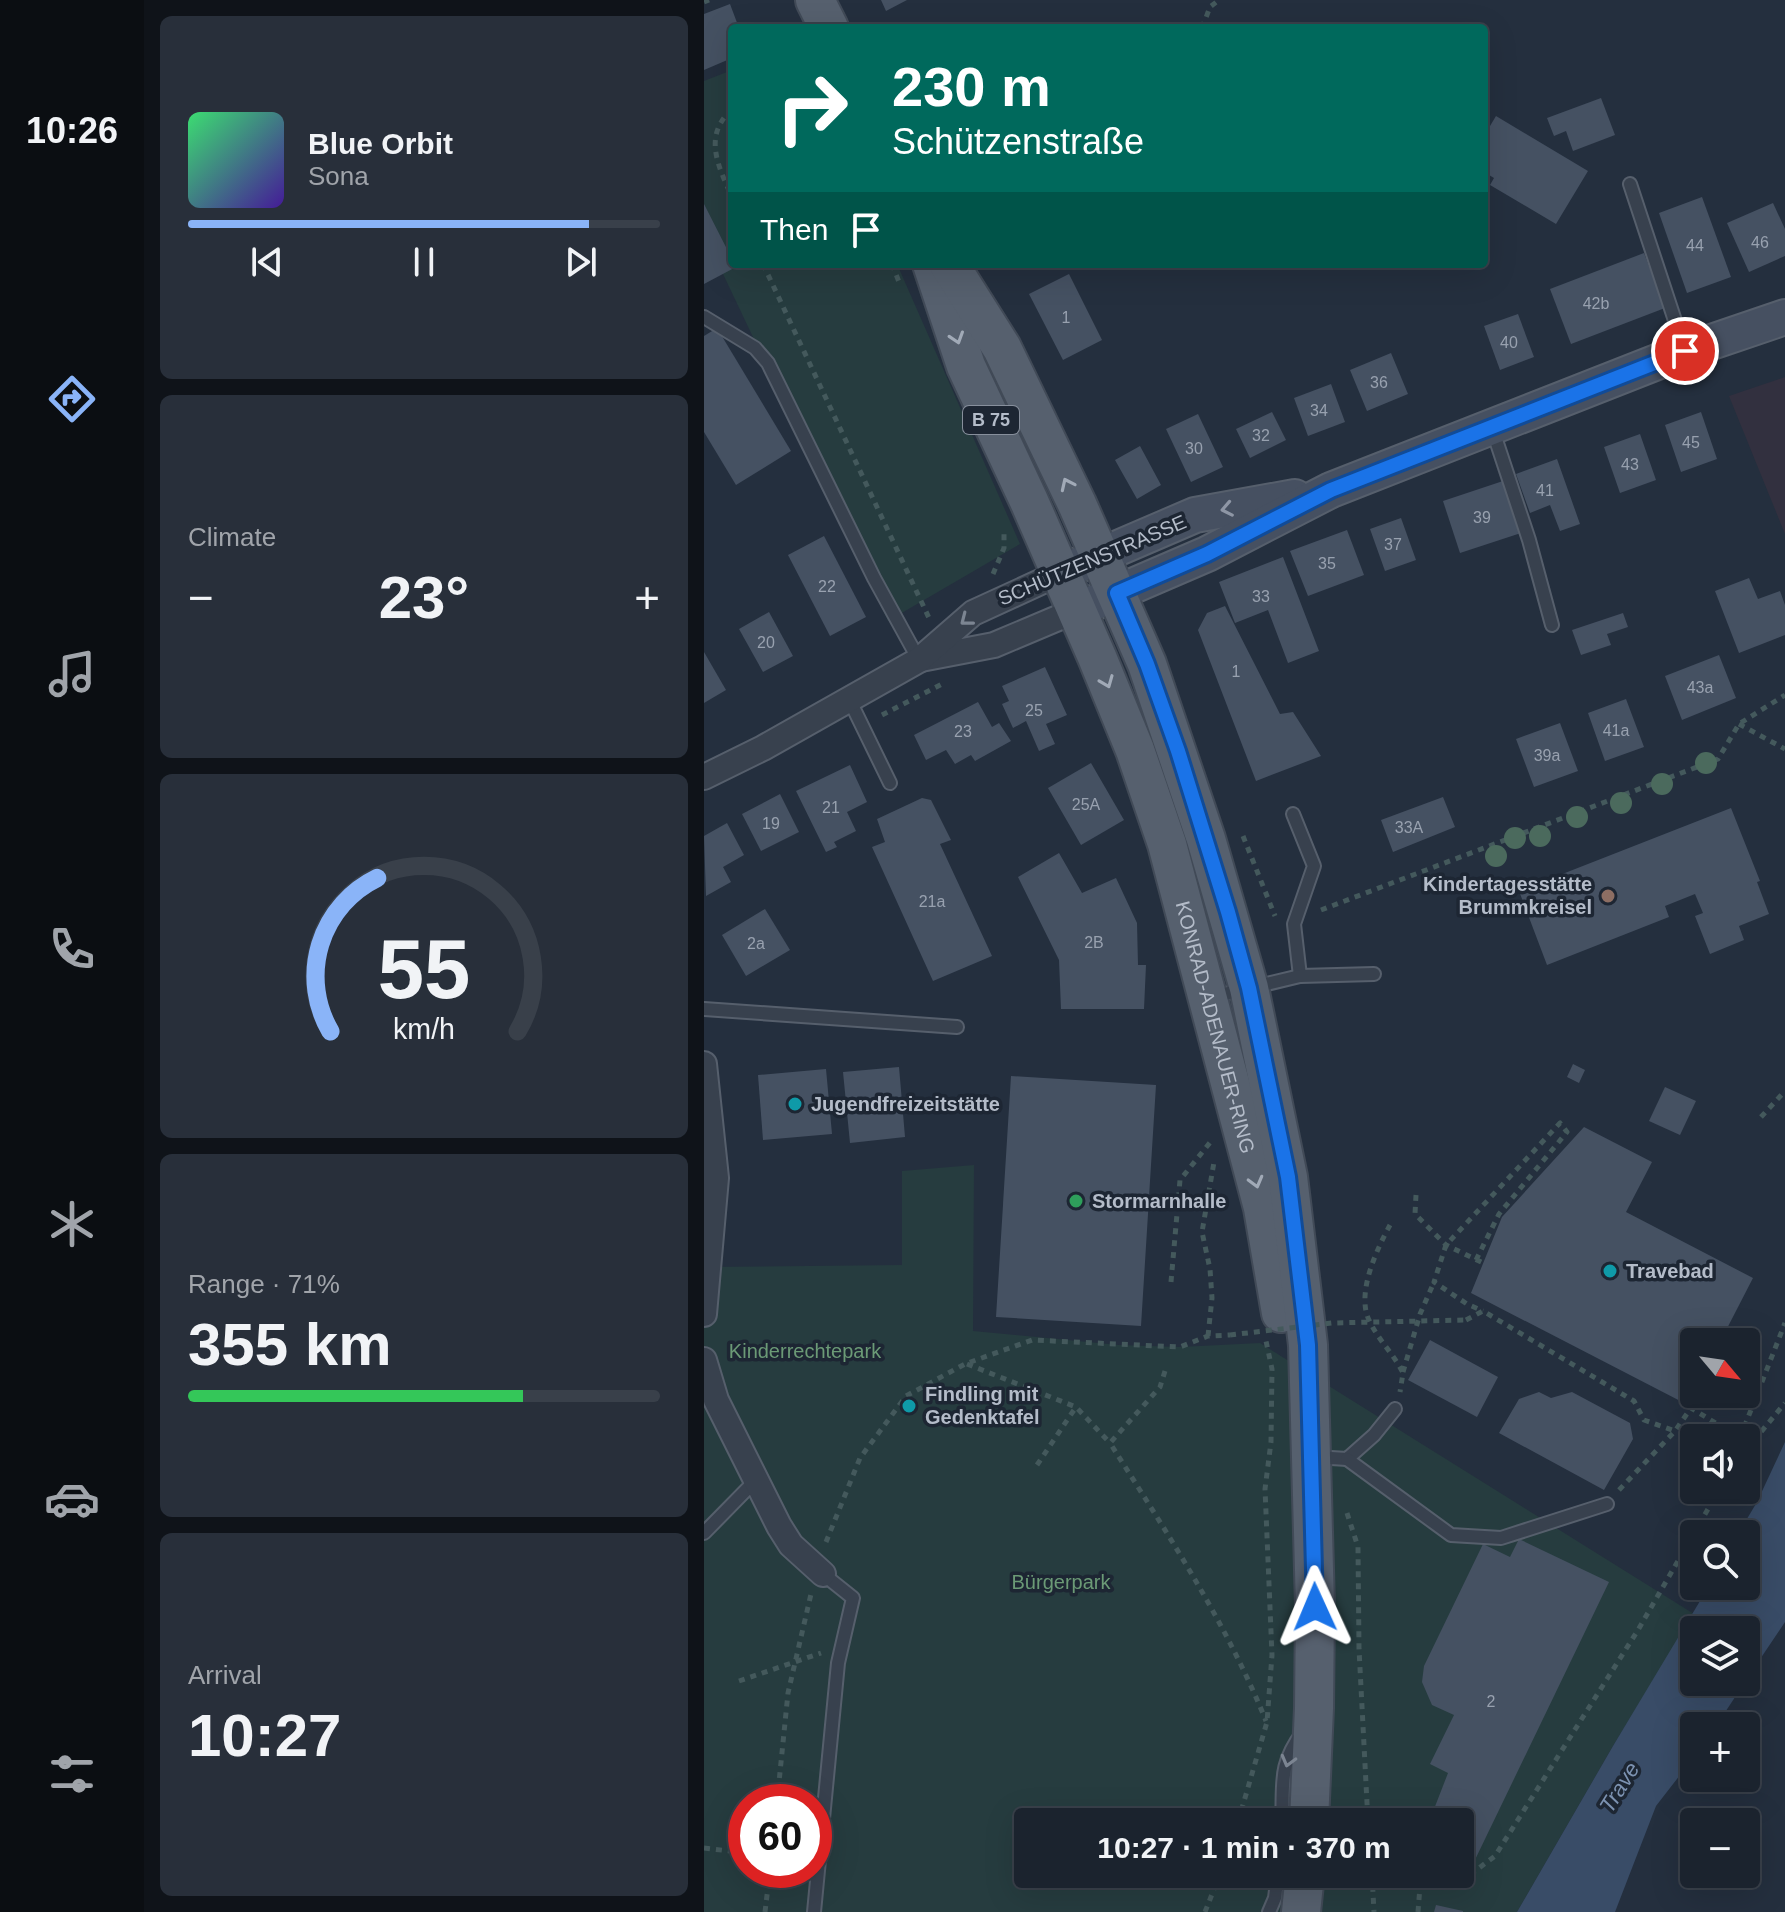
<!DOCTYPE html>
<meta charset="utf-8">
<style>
:root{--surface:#1b232e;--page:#282f3a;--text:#f1f3f6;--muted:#a0a4aa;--line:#39404a;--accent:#8ab4f8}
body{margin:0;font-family:Arial,sans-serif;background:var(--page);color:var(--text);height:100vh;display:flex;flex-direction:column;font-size:30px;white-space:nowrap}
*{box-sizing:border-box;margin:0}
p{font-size:26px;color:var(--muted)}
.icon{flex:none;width:44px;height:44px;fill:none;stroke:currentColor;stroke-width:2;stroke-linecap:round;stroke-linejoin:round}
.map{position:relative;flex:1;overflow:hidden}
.sheet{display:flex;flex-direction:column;gap:16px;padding:16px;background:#0f1319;width:560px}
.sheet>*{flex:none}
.guide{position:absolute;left:24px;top:24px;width:760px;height:244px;border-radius:8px;box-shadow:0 8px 32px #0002,0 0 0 2px var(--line);background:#00695c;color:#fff;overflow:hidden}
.needle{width:52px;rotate:119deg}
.tools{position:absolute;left:976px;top:1328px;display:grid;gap:16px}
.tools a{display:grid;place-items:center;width:80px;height:80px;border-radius:8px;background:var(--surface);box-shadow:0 8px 32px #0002,0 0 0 2px var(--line);font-size:40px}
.speed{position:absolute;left:24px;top:1784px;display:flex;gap:16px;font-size:40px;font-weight:700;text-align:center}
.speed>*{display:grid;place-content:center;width:104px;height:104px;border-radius:50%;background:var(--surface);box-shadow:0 8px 32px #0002,0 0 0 2px var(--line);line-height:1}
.speed .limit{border:12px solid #d22;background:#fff;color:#111}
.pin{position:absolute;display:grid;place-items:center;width:68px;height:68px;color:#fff;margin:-34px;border:4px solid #fff;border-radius:50%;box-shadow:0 2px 8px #0007}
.me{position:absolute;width:88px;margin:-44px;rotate:359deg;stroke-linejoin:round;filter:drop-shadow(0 0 6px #0008)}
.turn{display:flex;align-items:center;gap:28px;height:168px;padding:0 32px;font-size:36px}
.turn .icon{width:104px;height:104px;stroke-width:2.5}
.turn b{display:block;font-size:56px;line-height:68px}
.then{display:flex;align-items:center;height:76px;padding:0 32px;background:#0003;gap:16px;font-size:30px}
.big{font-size:60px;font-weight:600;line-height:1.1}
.sheet .widget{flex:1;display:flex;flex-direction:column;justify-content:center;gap:12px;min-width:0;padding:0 28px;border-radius:12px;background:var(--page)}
.sheet .dial{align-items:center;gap:0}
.dial svg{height:208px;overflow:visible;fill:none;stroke:var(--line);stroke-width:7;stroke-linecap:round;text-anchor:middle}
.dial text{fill:var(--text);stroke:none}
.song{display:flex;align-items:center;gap:24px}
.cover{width:96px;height:96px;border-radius:12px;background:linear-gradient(135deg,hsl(140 70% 55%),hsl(260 70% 35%))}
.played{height:8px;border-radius:4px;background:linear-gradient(90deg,var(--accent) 85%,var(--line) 85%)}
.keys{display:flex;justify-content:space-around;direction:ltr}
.heat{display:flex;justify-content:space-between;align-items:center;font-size:44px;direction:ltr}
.charge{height:12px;border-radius:6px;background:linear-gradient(90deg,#34c759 71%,var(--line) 0)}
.trip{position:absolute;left:310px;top:1808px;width:460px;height:80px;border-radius:8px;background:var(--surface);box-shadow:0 8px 32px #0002,0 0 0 2px var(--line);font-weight:600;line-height:80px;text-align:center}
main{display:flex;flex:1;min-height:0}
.dock{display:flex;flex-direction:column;width:144px;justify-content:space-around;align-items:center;background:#0b0e12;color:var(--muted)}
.dock .icon{width:56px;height:56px}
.dock .selected{color:var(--accent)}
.dock b{font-size:36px;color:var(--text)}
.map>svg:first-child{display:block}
.medical{fill:#32303f}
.green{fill:#263c3f;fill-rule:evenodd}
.water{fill:#394c67}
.building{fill:#455162}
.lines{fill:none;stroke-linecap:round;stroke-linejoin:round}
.lane-casing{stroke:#565f6c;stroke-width:16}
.street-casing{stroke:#565f6c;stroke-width:28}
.secondary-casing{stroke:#565f6c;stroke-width:38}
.primary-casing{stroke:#414a57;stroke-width:42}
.path{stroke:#44595c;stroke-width:5;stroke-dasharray:6 6;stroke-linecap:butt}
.lane{stroke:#38414e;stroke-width:12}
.street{stroke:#38414e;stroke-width:24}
.secondary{stroke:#465061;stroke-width:34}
.primary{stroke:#56606e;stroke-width:38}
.path-bridge{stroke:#44595c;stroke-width:5;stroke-dasharray:6 6;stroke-linecap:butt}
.tree{fill:#4b6a5d}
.oneway{stroke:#a1aab7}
.oneway2{stroke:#8e96a5}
.oneway3{stroke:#7c8592}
.route-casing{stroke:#114b97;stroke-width:20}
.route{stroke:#1a73e8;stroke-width:14}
.education-dot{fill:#8d6e63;stroke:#1d2633;stroke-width:3}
.culture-dot{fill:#0f9aa8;stroke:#1d2633;stroke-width:3}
.leisure-dot{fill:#2e9e5b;stroke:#1d2633;stroke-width:3}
.labels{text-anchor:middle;stroke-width:7;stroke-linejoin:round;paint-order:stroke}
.number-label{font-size:16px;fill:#98a1af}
.shield{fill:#1d2633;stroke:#878f9c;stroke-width:2}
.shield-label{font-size:18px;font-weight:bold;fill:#b4bcc9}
.street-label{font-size:20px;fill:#b4bcc9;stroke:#1d2633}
.poi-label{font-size:20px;font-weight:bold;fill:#b4bcc9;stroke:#1d2633;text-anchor:start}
.park-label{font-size:20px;fill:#6b9a76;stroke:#1d2633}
.water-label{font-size:22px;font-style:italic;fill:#7c92b1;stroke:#1d2633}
</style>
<main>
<nav class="dock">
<b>10:26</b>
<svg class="icon selected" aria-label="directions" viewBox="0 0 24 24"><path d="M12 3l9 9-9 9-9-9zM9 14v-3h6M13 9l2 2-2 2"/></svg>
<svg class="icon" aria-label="music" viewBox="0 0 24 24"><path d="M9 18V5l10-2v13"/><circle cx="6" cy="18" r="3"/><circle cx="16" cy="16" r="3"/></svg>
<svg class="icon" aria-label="phone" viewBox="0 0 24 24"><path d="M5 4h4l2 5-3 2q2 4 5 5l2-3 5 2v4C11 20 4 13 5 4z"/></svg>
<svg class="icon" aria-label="climate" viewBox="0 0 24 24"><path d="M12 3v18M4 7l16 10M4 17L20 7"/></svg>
<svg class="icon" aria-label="car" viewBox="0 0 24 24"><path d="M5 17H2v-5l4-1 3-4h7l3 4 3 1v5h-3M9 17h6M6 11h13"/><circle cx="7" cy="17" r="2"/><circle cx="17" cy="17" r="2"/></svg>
<svg class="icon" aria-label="filters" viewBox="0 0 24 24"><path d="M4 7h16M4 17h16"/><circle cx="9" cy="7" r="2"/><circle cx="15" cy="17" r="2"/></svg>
</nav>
<section class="sheet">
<div class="widget">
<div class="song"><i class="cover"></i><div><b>Blue Orbit</b><p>Sona</p></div></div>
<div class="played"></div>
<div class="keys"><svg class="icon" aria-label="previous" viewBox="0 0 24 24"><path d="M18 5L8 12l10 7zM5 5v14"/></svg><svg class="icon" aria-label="pause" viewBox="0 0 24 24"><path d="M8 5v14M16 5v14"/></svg><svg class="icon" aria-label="next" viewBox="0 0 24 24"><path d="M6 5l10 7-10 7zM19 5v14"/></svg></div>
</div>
<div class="widget"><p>Climate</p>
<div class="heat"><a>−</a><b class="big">23°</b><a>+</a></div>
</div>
<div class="widget dial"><svg viewBox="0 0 100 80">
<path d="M14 69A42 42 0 1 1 86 69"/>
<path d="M14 69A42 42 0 0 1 32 10" stroke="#8ab4f8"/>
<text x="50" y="56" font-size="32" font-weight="700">55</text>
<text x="50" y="72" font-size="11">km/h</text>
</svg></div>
<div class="widget"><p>Range · 71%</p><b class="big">355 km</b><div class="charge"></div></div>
<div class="widget"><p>Arrival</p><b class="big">10:27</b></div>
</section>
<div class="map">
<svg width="1081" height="1912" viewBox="0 0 1081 1912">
<rect width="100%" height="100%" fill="#242f3e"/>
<path class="medical" d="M1081 377V534L1025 396Z"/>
<g class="green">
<path d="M28 70V264H193L316 544 184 621 0 234V81Z"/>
<path d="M270 1165 269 1331 415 1345 476 1347 556 1343 990 1614 909 1746 813 1912H0V1267L198 1265V1171ZM42 1802H110V1870H42ZM324 1822H756V1874H324Z"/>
</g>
<path class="water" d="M1081 1442V1622L1042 1680V1630H990V1682H1041L1012 1726H990V1757L952 1806 911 1912H813L909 1746 1005 1586H1042V1534H1034L1053 1502Z"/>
<g class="building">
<path d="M177 0H203L182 11Z"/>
<path d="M26 4 35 28H28V58L0 70V14Z"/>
<path d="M897 98 911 135 869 151 862 131 850 136 843 118Z"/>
<path d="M792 116 884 171 852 224 786 185 790 178 780 172V136Z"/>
<path d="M998 197 1027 277 983 293 955 213Z"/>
<path d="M1069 203 1081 229V256L1045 272 1023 223Z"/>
<path d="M0 204 28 259V264L32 267 0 284Z"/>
<path d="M940 253 961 308 867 344 846 289Z"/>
<path d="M365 274 398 340 359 360 325 294Z"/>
<path d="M814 314 830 357 796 370 780 326Z"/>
<path d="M13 328 87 451 32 485 0 432V336Z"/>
<path d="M687 353 704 394 663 411 646 370Z"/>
<path d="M627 384 641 422 604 436 590 398Z"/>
<path d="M568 412 582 440 546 458 532 429Z"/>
<path d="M997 412 1013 459 977 472 961 425Z"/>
<path d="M494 414 519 467 487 482 462 429Z"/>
<path d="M936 434 952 480 916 493 900 447Z"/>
<path d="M436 446 457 485 433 499 411 460Z"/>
<path d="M853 459 876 524 856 531 846 505 826 513 812 474Z"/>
<path d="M799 481 817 533 756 553 739 501Z"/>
<path d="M697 518 712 560 681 571 666 529Z"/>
<path d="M643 530 660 575 604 596 586 551Z"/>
<path d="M120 536 162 617 126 636 84 555Z"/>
<path d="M579 557 615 651 584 663 564 610 531 623 515 582Z"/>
<path d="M1045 578 1054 599 1076 591 1081 605V635L1035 653 1011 591Z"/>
<path d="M521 606 576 714 589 712 617 756 552 781 494 630 503 613Z"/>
<path d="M65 612 89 656 59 672 35 629Z"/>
<path d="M919 613 924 627 903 634 907 645 877 655 868 630Z"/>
<path d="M0 652 22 690 0 703Z"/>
<path d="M1015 655 1032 698 978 720 961 676Z"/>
<path d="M341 667 363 715 342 724 351 744 335 751 322 721 309 728 298 704 305 701 298 686Z"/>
<path d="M922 699 940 747 901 761 884 713Z"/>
<path d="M274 702 288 727 295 723 307 741 271 761 267 755 251 764 242 750 222 760 210 735Z"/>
<path d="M856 723 874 771 830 787 812 739Z"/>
<path d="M387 763 420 820 377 845 344 788Z"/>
<path d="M146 765 163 802 143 812 152 831 130 842 133 847 122 852 92 791Z"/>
<path d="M76 794 95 832 57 851 38 814Z"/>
<path d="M739 797 751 827 689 852 677 820Z"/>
<path d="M218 798 227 800 247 840 236 844 288 956 229 981 168 847 181 842 173 819Z"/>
<path d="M1027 808 1056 881 1053 882 1065 914 1035 926 1040 940 1006 954 991 916 999 913 991 894 961 906 965 917 843 965 815 891Z"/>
<path d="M23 823 40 855 19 867 27 882 2 896 0 836Z"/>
<path d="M355 853 378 893 412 878 433 923 434 965H442L440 1009H357L355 960 314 877Z"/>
<path d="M61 909 86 950 42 976 18 935Z"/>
<path d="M869 1064 881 1070 875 1083 863 1077Z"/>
<path d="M195 1067 201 1137 146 1143 139 1072Z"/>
<path d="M122 1069 128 1134 59 1140 54 1075Z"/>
<path d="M307 1076 452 1085 437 1326 292 1317Z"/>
<path d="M961 1087 992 1101 976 1135 945 1121Z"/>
<path d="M880 1127 948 1162 922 1212 1049 1278 1016 1342H990V1392L984 1405 767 1293 798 1217Z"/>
<path d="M726 1340 794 1377 773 1417 704 1380Z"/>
<path d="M835 1392 847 1398 868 1392 926 1423 929 1439 900 1490 795 1433 815 1399Z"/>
<path d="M815 1539 905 1582 768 1866 756 1860V1822H725L744 1773 726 1764 750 1715 728 1705 718 1682 720 1666 779 1544 806 1557Z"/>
<path d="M732 1905 759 1911V1912H730Z"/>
</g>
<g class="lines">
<defs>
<g id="lane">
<path d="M926 184 980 348"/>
<path d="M0 317 51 348 64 363 170 578 215 660"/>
<path d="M788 428 825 540 848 625"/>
<path d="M145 699 186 783"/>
<path d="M589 814 610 866 590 924 596 976"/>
<path d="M508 997 596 976 670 974"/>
<path d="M0 1009 253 1027"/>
<path d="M611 1457 643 1459 670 1435 691 1409"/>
<path d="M643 1459 747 1535 797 1538 903 1504"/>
<path d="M0 1533 52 1480"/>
<path d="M578 1822C580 1783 574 1765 599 1732"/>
<path d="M110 1912 134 1663 149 1598 119 1574"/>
<path d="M565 1912 571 1898 574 1874"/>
</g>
<g id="street">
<path d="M217 659 290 645 373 610"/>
<path d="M0 777 59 748 215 660 269 613 356 573"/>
<path d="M0 1064 12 1178 0 1314"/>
<path d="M0 1360 12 1400 75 1526 87 1545 119 1574"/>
</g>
<g id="secondary">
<path d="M356 573 491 515 591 497"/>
<path d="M373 610 503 554 627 490 981 351 1081 317"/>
</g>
<g id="primary">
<path d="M111 0 125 28"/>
<path id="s1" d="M228 264 262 366 325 501 393 657 431 750 463 844 559 1208 577 1313"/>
<path d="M245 264 298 348 373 504 443 664 502 839 545 988 584 1177 604 1345 611 1607 610 1708 605 1822"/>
<path d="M597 1912 601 1874"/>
</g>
</defs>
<use href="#lane" class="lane-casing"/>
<use href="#street" class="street-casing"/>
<use href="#secondary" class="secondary-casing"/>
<use href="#primary" class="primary-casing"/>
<g class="path">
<path d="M0 2 5 0"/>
<path d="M498 28 506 7 515 0"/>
<path d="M28 109C0 135 12 162 28 197"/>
<path d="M59 264 225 618"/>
<path d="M188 264 195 282"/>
<path d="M289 574 300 548V530"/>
<path d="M178 715 240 683"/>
<path d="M1035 724 1081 749"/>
<path d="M539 836 571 916"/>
<path d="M617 910 1014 759 1035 724 1081 695"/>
<path d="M1057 1117 1081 1091"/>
<path d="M712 1195 711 1214 742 1245 779 1263"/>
<path d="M686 1225C673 1249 652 1293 665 1320 674 1340 690 1354 699 1373L696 1392"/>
<path d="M772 1260 795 1214 863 1132 856 1123 742 1245 730 1282 763 1304 779 1311"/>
<path d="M467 1282 476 1180 508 1140"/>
<path d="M762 1320 779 1311 930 1401 940 1420 971 1431"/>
<path d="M504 1336 508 1298 506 1269 498 1232 510 1162"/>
<path d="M263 1364 372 1407 406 1443"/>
<path d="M461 1371 456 1387 406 1443C463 1533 522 1622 562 1721"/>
<path d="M699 1372 716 1314 730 1282"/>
<path d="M1036 1438 1081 1323"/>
<path d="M1042 1450 1081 1403"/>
<path d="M333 1465 372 1407"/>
<path d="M915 1490 971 1431 987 1408 1036 1438"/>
<path d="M643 1513 654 1547 655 1649 664 1822"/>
<path d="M122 1542 156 1458 202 1396 261 1364 328 1340 476 1347 504 1336 526 1335"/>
<path d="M35 1681 117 1653"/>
<path d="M73 1802 84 1693 107 1594"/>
<path d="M534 1822 563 1722 568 1655 561 1489 567 1442 568 1369 562 1341"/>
<path d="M0 1848 42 1853"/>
<path d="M756 1873 763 1877 791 1856 934 1630 1015 1490"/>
<path d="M668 1874 670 1912"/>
<path d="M61 1912 66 1870"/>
<path d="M501 1912 516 1874"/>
<path d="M714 1912 717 1874"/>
</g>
<use href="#lane" class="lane"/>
<use href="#street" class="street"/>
<use href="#secondary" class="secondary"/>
<use href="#primary" class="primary"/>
<path class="path-bridge" d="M526 1335 628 1323 762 1320"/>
</g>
<g class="tree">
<circle cx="1002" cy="763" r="11"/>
<circle cx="958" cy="784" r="11"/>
<circle cx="917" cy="803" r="11"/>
<circle cx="873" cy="817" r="11"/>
<circle cx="836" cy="836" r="11"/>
<circle cx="811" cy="838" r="11"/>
<circle cx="792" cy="856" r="11"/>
</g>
<defs><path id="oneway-chevron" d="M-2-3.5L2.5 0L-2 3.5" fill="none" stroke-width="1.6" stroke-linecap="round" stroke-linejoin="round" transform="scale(2)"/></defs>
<g class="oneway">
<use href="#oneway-chevron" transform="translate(253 338) rotate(72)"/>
<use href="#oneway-chevron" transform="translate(363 484) rotate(-115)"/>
<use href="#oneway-chevron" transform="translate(403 682) rotate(68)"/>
<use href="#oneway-chevron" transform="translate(552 1182) rotate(75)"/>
</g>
<use class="oneway2" href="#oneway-chevron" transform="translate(523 509) rotate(169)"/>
<g class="oneway3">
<use href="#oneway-chevron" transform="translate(262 620) rotate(142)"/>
<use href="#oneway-chevron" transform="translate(584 1761) rotate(105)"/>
</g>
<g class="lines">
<defs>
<path id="route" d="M611 1607 604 1345 584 1177 545 988 524 912 474 751 443 664 413 593 503 554 627 490 981 351"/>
</defs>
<use href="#route" class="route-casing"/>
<use href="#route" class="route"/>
</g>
<circle class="education-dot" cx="904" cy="896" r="8"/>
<g class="culture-dot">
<circle cx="91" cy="1104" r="8"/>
<circle cx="906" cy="1271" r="8"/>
<circle cx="205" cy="1406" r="8"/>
</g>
<circle class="leisure-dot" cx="372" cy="1201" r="8"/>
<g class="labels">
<g class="number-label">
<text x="1056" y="248">46</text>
<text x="991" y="251">44</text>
<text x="892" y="309">42b</text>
<text x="362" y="323">1</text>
<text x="805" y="348">40</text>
<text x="675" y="388">36</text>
<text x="615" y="416">34</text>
<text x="557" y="441">32</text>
<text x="987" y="448">45</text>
<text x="490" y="454">30</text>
<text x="926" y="470">43</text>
<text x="841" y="496">41</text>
<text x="778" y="523">39</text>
<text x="689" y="550">37</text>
<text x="623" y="569">35</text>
<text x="123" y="592">22</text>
<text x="557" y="602">33</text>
<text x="62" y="648">20</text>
<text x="532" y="677">1</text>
<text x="996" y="693">43a</text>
<text x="330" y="716">25</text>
<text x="912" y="736">41a</text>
<text x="259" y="737">23</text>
<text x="843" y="761">39a</text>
<text x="382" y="810">25A</text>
<text x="127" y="813">21</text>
<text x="67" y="829">19</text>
<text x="705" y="833">33A</text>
<text x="228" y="907">21a</text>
<text x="390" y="948">2B</text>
<text x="52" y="949">2a</text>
<text x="787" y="1707">2</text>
</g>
<rect class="shield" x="259" y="406" width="56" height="28" rx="6"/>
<g class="shield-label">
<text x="287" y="426">B 75</text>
</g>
<g class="street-label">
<text transform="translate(388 560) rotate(-23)" y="7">SCHÜTZENSTRASSE</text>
<text dy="7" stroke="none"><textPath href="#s1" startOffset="816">KONRAD-ADENAUER-RING</textPath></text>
</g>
<g class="poi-label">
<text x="888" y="891" text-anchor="end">Kindertagesstätte<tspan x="888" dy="23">Brummkreisel</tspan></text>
<text x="107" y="1111">Jugendfreizeitstätte</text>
<text x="388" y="1208">Stormarnhalle</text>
<text x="922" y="1278">Travebad</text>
<text x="221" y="1401">Findling mit<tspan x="221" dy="23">Gedenktafel</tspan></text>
</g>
<g class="park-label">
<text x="101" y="1358">Kinderrechtepark</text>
<text x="357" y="1589">Bürgerpark</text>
</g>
<g class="water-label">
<text transform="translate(915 1787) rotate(-58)" y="8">Trave</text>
</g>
</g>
</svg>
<div class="tools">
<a><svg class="needle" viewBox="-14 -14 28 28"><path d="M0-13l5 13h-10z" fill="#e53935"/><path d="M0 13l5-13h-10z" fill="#a0a4aa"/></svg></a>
<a><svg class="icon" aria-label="sound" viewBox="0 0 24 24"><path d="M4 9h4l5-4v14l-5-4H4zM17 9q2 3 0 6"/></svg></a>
<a><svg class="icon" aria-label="search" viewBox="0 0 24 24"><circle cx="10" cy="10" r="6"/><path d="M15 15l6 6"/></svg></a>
<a><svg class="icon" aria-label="layers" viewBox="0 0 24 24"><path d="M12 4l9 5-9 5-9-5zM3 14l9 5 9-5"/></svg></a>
<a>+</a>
<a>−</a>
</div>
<div class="speed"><div class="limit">60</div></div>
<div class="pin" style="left:981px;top:351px;background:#d93025"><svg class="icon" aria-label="arrive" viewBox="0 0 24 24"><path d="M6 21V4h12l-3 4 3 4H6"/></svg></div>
<svg class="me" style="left:611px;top:1607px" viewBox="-20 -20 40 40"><path d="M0-17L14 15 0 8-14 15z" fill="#1a73e8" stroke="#fff" stroke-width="4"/></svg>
<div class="trip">10:27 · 1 min · 370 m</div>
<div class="guide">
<div class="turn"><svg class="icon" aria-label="right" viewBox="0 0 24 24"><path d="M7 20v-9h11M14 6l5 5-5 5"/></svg><div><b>230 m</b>Schützenstraße</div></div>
<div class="then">Then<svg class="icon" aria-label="arrive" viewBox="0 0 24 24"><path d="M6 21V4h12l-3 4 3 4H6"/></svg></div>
</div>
</div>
</main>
